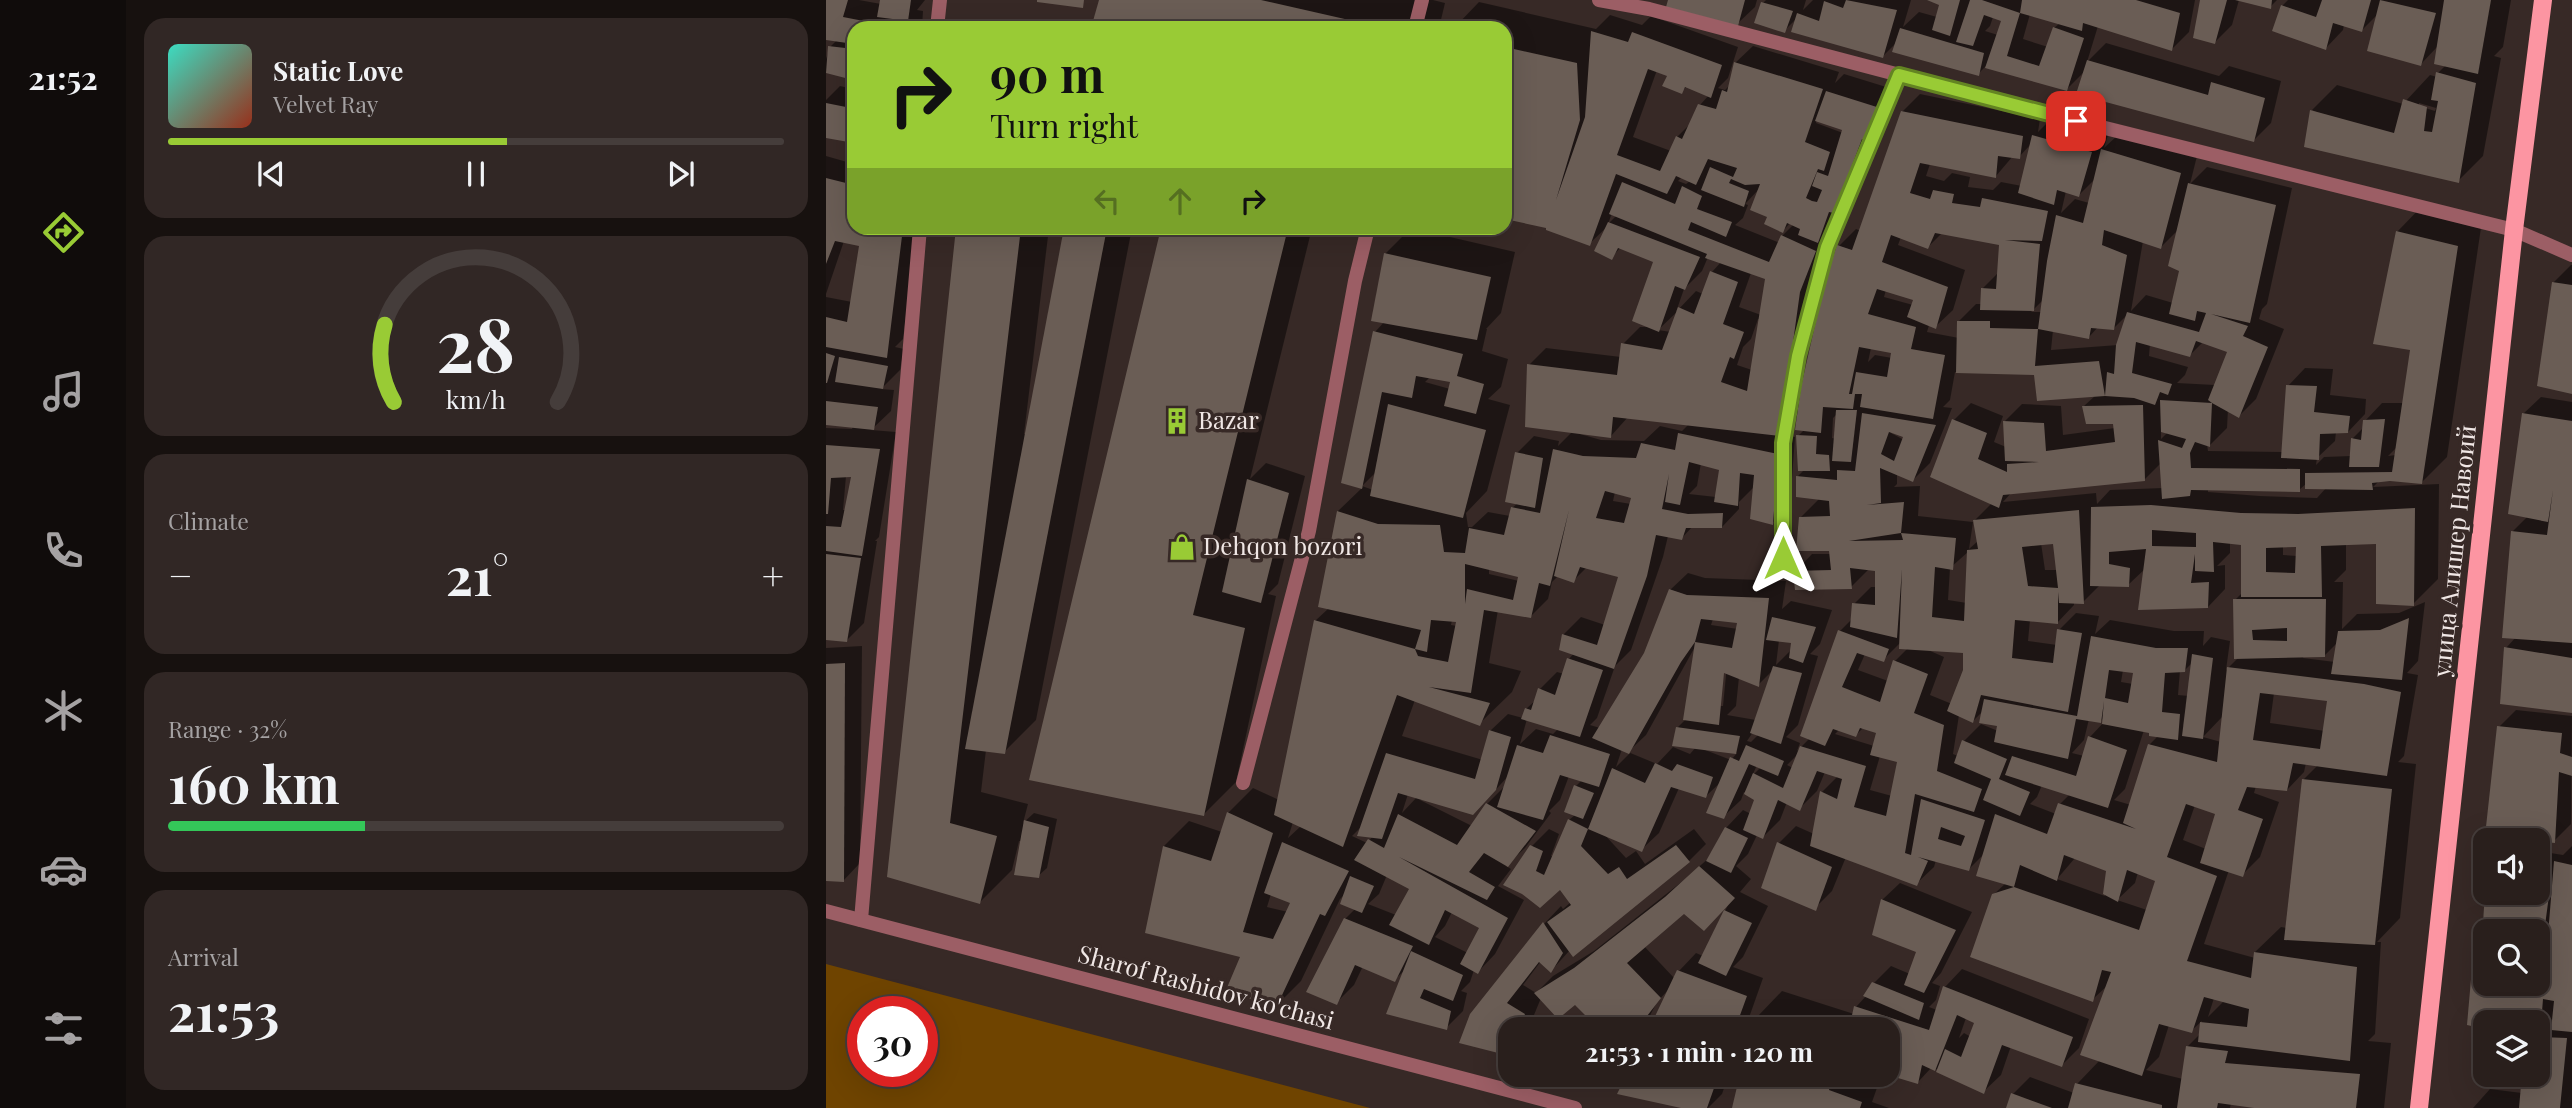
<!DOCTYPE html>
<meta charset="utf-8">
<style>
:root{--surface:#291f1c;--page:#312725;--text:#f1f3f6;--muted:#a5a2a3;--line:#453d3b;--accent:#99cb35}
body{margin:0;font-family:"Playfair Display",serif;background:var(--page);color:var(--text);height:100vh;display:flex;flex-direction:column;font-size:26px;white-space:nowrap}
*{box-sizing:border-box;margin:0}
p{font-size:23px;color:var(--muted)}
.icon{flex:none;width:38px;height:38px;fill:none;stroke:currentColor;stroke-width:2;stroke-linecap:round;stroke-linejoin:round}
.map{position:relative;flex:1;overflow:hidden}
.details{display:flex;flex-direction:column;gap:18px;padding:18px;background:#17110f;width:700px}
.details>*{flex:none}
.top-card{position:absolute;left:21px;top:21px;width:665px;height:214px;border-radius:21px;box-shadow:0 7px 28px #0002,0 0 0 2px var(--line);background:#99cb35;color:#111;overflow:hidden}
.controls{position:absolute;left:1647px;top:828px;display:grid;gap:14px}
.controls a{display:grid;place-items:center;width:77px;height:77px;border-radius:14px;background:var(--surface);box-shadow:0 7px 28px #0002,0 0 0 2px var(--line);font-size:35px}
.speed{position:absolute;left:21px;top:996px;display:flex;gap:14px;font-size:35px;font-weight:700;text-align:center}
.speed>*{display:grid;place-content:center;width:91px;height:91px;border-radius:50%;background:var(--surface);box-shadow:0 7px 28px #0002,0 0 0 2px var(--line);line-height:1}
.speed .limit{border:10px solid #d22;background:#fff;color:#111}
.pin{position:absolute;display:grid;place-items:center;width:60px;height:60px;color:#fff;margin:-30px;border-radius:14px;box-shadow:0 4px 10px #0006}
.me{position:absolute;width:77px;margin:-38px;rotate:0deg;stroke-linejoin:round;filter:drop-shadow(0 0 5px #0008)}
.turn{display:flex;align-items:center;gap:24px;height:147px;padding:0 28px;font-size:32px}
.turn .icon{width:91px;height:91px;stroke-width:2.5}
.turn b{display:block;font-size:49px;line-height:60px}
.lanes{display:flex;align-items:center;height:66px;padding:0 28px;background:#0003;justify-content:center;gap:35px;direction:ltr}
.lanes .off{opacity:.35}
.big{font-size:52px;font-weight:700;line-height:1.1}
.details .widget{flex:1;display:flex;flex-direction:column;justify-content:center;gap:10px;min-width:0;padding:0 24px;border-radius:21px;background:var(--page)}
.details .dial{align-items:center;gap:0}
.dial svg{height:182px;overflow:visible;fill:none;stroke:var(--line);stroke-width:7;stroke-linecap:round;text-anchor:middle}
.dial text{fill:var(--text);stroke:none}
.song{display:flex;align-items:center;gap:21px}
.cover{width:84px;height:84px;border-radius:10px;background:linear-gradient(135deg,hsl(170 70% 55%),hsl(10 70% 35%))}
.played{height:7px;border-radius:4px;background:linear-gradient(90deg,var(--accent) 55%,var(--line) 55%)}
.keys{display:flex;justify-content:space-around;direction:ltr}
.heat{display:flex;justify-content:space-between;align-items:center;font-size:38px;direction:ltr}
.charge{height:10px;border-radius:5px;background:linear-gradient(90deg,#34c759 32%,var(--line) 0)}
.trip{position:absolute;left:672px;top:1017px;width:402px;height:70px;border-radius:21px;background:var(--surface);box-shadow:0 7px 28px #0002,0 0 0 2px var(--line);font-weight:700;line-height:70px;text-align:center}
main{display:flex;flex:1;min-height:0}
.menu{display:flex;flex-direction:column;width:126px;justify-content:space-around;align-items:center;background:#100c0b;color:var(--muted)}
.menu .icon{width:49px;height:49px}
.menu .on{color:var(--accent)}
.menu b{font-size:32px;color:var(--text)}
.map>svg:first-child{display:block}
.green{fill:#6f4400;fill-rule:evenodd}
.shadow{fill:#0007;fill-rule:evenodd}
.building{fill:#6a5d55;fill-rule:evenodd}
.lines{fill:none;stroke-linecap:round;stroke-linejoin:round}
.service{stroke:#9c5e65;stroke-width:14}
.minor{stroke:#9c5e65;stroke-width:14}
.tertiary{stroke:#9c5e65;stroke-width:14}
.primary{stroke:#fc95a2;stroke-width:18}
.route-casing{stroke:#638422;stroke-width:18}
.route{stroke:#99cb35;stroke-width:12}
.labels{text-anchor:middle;stroke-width:7;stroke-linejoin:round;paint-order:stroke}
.poi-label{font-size:24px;fill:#f0e7e5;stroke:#372926;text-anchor:start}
.street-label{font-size:24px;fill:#f0e7e5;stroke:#372926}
</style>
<main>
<nav class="menu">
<b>21:52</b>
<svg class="icon on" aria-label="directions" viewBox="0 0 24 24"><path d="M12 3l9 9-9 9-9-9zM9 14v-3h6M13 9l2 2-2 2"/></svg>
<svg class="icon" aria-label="music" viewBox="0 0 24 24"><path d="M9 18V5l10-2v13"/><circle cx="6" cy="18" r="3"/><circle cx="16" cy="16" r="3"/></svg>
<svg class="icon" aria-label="phone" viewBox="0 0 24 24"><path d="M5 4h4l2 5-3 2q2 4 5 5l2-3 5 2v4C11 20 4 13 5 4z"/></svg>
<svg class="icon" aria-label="climate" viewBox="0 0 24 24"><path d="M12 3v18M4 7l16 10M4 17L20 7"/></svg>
<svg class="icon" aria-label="car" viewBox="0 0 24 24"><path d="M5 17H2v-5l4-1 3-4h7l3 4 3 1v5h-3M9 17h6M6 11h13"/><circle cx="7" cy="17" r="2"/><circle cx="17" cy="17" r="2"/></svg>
<svg class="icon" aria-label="filters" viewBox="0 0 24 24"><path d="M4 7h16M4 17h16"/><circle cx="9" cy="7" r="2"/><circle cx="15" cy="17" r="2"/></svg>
</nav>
<section class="details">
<div class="widget">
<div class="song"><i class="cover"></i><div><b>Static Love</b><p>Velvet Ray</p></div></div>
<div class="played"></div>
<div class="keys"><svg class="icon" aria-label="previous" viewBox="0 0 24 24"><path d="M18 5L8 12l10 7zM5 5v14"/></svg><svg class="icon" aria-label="pause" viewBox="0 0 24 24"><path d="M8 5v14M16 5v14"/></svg><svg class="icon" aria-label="next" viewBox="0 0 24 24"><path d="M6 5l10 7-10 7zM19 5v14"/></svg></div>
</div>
<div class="widget dial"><svg viewBox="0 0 100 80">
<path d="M14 69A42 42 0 1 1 86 69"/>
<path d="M14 69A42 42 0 0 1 10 35" stroke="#99cb35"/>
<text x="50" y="56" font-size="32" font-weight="700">28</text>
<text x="50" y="72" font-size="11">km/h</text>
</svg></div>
<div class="widget"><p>Climate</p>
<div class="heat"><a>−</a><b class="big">21°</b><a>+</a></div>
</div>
<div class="widget"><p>Range · 32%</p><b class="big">160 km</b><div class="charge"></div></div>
<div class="widget"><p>Arrival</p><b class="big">21:53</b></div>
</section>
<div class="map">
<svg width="1746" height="1108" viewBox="0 0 1746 1108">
<rect width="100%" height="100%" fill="#372926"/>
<path class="green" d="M0 964 544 1108H0ZM37 1012H96V1071H37Z"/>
<g class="shadow">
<path d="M0 0H33L55 4 56 0H99L91 10 97 11 96 28H28V78L0 71V59L4 47 11 40 0 38Z"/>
<path d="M275 0H607L619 3 613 28H267Z"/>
<path d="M843 0H931L929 7 911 24Z"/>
<path d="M940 0H980L977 10 987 0H1085L1077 27 1093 12 1111 17 1115 4 1105 0H1369L1363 32 1346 49 1272 26 1261 62 1280 43 1393 76 1403 66 1455 81 1445 123 1428 140 1259 71 1241 89 1160 66 1152 74 1072 41 1057 56 971 18 958 31 937 3ZM1204 14 1234 23 1228 28 1222 47 1197 39ZM1167 17 1177 20 1172 35 1159 31 1164 26Z"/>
<path d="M1376 0H1451L1444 7 1413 0 1406 25 1389 42Z"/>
<path d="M1462 0H1685L1677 47 1668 56 1675 58 1657 156 1632 181 1486 110 1511 85 1577 104 1604 75 1611 77 1612 73 1620 65 1612 46 1595 64 1552 14 1536 30 1518 25 1517 30 1500 48 1456 6ZM1593 103 1610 108 1609 111 1593 106Z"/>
<path d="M653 2 770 29 784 15 816 25 825 16 912 47 902 78 892 88 899 90 904 85 908 64 927 46 1013 72 1009 83 1018 74 1070 90 1061 123 1045 139 991 273 975 383H978L1013 246 1030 229 1035 231 1076 112 1094 94 1214 119 1212 132 1225 119 1282 135 1278 148 1294 133 1371 156 1364 184 1381 167 1466 188 1441 304 1436 309 1433 319 1458 329 1430 399 1413 416 1402 409 1401 428 1384 445 1381 444 1382 451 1457 452 1462 386 1479 368 1507 369 1504 395 1540 399 1539 414 1522 432H1510L1509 441 1491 458 1490 465 1498 457 1525 456 1527 438 1538 427 1539 421 1556 403H1578L1586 348 1571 232 1596 206 1656 221 1621 457 1596 482 1554 480 1547 487 1613 484 1612 579 1587 604 1552 542 1520 543V570L1508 582H1517L1516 629 1531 614 1573 613 1599 602 1592 661 1581 673 1592 675 1578 756 1572 762 1590 764 1574 918 1551 942H1555L1549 1034 1542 1041 1565 1043 1558 1108H1441L1405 1103 1404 1108H1182L1187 1094 1204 1077 1248 1093 1251 1084 1274 1060 1282 985 1266 1000 1167 895 1180 883 1159 853 1143 869 1110 860 1108 867 1090 884 1020 857 1006 891 989 908 953 843 970 826 988 834 996 792 1012 776 999 772 991 791 974 808 961 802 954 820 937 837 931 835 922 854 910 866 925 879 914 892 942 906 917 957 907 967 937 978 919 1029H882L884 1022 869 1017 865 1029H825L843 989 831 1002 817 1029H761L766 1019 749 1003 715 998 708 1015 742 1029H684V1054L635 1042 645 1015 719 923 735 906 737 909 745 902 734 888 714 906 706 846 723 829 733 834 725 856 728 857 743 820 749 815 750 786 756 780 743 776 734 800 723 811 725 813 699 848 680 866 685 869 672 886 698 900 669 954 652 972 648 970 644 982 635 991 641 993 637 1011 620 1028 563 1013 578 971 568 980 537 966 528 985 510 1003 519 919 530 908 520 893 514 899 475 981 450 1006 417 955 338 846 363 821 396 832 402 813 427 788 453 800 489 621 503 608 494 606 512 511 537 487 517 482 549 332 559 321 560 253 585 228 689 252 675 313 660 329H661L656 351 682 359 675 387 662 399 684 405 661 491 640 513 642 527H646L662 512 684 516 686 508 692 503 691 453 708 436 733 441 732 446 747 431 703 365 720 348 795 357 797 344 814 327H825L829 261 795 247 785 258 781 227 763 244 723 227 679 217V28H628ZM831 70 844 75 855 92 861 86 883 95 874 105 865 123 851 137 845 151 807 137ZM991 120 1018 129 1017 133 990 123ZM1205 144 1196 186 1175 182 1167 190 1142 187 1144 177 1126 173 1118 181 1100 176 1104 164 1170 176 1187 156 1193 157ZM856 177 864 181 860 184 852 181ZM1270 178 1263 203 1249 199 1235 213 1240 191 1253 195ZM934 188 944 216 957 231 964 223 968 224 956 236 954 243 909 225 917 218 922 205 919 204ZM786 213 791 215 782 224ZM1353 229 1355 270 1347 303 1320 295 1305 311 1317 241 1335 247ZM1116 233 1175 244 1173 272 1156 289V304H1150L1133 321V338L1101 332 1103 325 1109 327 1127 310 1139 270 1072 245 1075 237 1102 247ZM882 257 895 262 886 272 877 294 870 291 850 312 858 289 876 271ZM925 273 941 278 935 315 913 307ZM1060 290 1089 299 1087 305 1058 297ZM1218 299 1216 312H1205ZM853 310 845 332 832 330ZM1303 313 1292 345 1225 350 1227 330 1263 337 1272 327 1287 329ZM932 319H934L926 370 911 365 917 347 925 339ZM1377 342 1403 351 1389 385 1351 383 1359 375 1362 367 1323 356 1324 344 1364 355ZM1045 348 1067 352 1066 358 1049 355 1042 362ZM1129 372 1210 373 1270 395 1258 406 1289 422V428L1237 435 1235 406 1196 404 1179 421 1180 447 1168 442 1177 416 1145 403 1128 420 1166 503 1149 520 1152 541 1143 549 1147 522 1092 516 1094 486 1068 487 1071 484V473L1087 480 1104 463 1126 408 1117 407 1124 400ZM604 377 626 381 624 389 599 382ZM1012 413 1010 439 1006 438 1007 418ZM973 415 979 429 972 436 979 469 972 476 994 498 974 518 1004 549 1005 554H986L969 572 1025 587 1043 569 1051 570V587H1045L1028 604 1027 618 1014 631 984 738 971 751 974 743 960 737 972 725 992 656 984 654 994 644 1006 610 965 601 956 609 960 581 879 578 862 573 844 590 819 653 774 728 764 725 771 718 789 666 805 650 837 557 842 536 855 539 867 526 896 527 913 509V502L929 486 946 523 964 506 969 437 954 434ZM802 417 863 424 856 431 834 426 818 441 775 440 754 434V432L785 436ZM1335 430 1342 432 1335 439ZM1066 431 1079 436 1078 440 1065 433ZM1571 447 1570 455 1562 456ZM875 463 895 468 890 497 863 494 871 486ZM1335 463 1337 488 1284 490 1271 504 1270 493 1177 502 1186 492 1319 479ZM551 471 547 490 536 486ZM1481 483 1500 488 1491 498 1434 496 1382 492V489L1473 490ZM789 492 807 496 805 504 787 501ZM1229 542 1232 570H1219L1215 543ZM1404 542 1417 543V592L1409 600 1413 657 1400 670 1404 641 1385 637 1377 646 1378 631H1348L1284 620 1269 634 1273 616 1250 613 1233 630 1231 645 1202 641 1204 620 1231 623 1248 605V602H1257L1275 584 1302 585 1320 568 1382 607 1399 589V565L1391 566 1404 553ZM1472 543 1471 556 1457 555V546ZM1142 552 1141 603 1122 600 1124 568ZM761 567 794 576 779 625 755 617 738 634 735 648 748 653 743 659 738 674 731 672 714 689 711 699 700 709 697 718 682 714 664 731 657 760 576 736 589 700 653 724 686 692 695 671 663 663 672 610 705 616 722 599 726 582 732 576 747 581ZM663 568 694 576 693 581 663 574ZM887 619 914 622 912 629 885 625ZM626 620 632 621 631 626 625 625ZM953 640 967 641 966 649 950 665ZM1075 642 1082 648 1069 661 1062 681 1032 670 1039 654 1057 660ZM1512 642 1509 662 1477 658 1478 656 1499 655ZM870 645 861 718 852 727 870 747 864 754 847 747 831 764 802 752 820 735ZM1102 650 1139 652 1138 670 1126 704 1104 695 1118 657ZM1367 662 1363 696 1352 695 1354 670H1359ZM897 664 901 665 897 706H893ZM947 670 930 720 901 715 910 706 913 677 932 685ZM1297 670 1309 671 1307 684 1295 682ZM1448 693 1503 700 1499 731 1444 723ZM1158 710 1173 725 1172 731 1155 724 1138 741 1132 756 1127 754 1133 715 1147 721ZM1279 716 1278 722 1264 737 1258 756 1246 753 1258 740 1263 719 1275 721ZM1397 716 1395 742 1377 737ZM701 719 732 729 727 734 710 729 694 744ZM1038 727 1052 732 1048 746 1009 734 1014 729 1030 735ZM1318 730 1333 735 1324 744 1305 805 1288 800 1299 789ZM927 732 933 734 925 742 921 741ZM874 748 911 753 905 760ZM796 749 804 753 790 767ZM973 753 967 768 961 765ZM1054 756 1074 761 1066 796 1044 790ZM1480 763 1493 764 1478 779 1461 928 1455 927 1429 952V958L1378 944 1403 870 1416 875 1434 857 1453 802 1428 793 1430 786 1461 790 1478 772ZM931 765 935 767 926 776ZM684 774 678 787 661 804 646 826 594 800 664 796ZM896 781 897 817 915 800 918 792 930 799 925 814 917 810 900 828 884 857 858 880 768 951 727 976 710 993 697 985 715 961 725 971 744 950 863 861 880 844 868 829 819 864 810 851 800 858 777 833 815 850 833 833 853 788 880 796ZM1216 785 1244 794 1234 804 1230 814 1204 804 1211 797ZM582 794 591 797 576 813ZM1369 805 1391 813 1380 849 1357 840ZM467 822 475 826 462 838ZM536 826 547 836 541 843 526 836ZM1249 858 1282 869 1279 896 1231 879ZM1312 872 1331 880 1321 910 1291 900 1309 883ZM561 875 585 888 570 915 542 904 553 894ZM445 894 467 902 462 912 441 907ZM902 905 877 956 870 953 853 971 849 979 818 946 858 911ZM626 912 655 928 642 953 609 937 619 926ZM1388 998 1398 1001 1382 1017ZM1376 1021 1375 1033 1362 1046 1357 1079 1320 1070 1333 1057 1343 1025 1365 1031Z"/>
<path d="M28 83V141L0 136V100L14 86 27 89Z"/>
<path d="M0 156 28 164V228H91L77 339 69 347 78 349 74 370 55 389 68 390 65 411 45 430 70 432 53 537 49 541H51L38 623 21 640 0 638V428L26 429 27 426 0 423V297L26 302 35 245 18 241 0 294ZM27 475 21 510H17L20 476Z"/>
<path d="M132 228H223L198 434H201L240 228H306L210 720 178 752 160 750 155 792 202 804 197 823 208 813 231 819 221 868 212 876 196 841H193L186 870 154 902 62 876Z"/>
<path d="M336 228H486L424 479 440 463 479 476 452 584 442 594 450 596 410 782 378 814 205 778Z"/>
<path d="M1745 265H1746V392L1713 384 1728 282Z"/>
<path d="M1715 397 1746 402V711L1675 702 1680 648 1690 637 1687 531 1702 516 1697 414Z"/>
<path d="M36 646 34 863 17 881 0 879V648Z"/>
<path d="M1690 710 1746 716 1745 824 1728 841 1673 727Z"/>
<path d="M1746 846V1108H1647L1664 1089 1696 1093 1712 1074V1022H1659V1027L1652 923 1659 915 1712 892V851L1737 855ZM1725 923 1721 967 1712 968V984H1659V931H1712V943L1713 930 1718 931Z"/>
<path d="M1074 883 1146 912 1115 973 1106 983 1114 986 1110 1000 1103 1007 1111 1010 1119 987 1136 969 1263 1019 1253 1048 1236 1065 1185 1046 1175 1075 1157 1092 1106 1067 1092 1082 1062 1029H927L931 1017 956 991 1028 1014 1030 1007 1040 996 1048 983 1065 966 1084 974 1092 951 1056 900ZM1140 1018 1151 1022 1145 1037 1138 1033 1133 1038Z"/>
<path d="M763 1074H787L782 1079Z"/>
<path d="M802 1074H903L896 1094 882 1108H863Z"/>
<path d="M916 1074H1024L1052 1085 1046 1102 1063 1108H907Z"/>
</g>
<g class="building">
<path d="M0 0H22L17 17 74 28H28V44L0 40Z"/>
<path d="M54 0H85L82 21 51 17Z"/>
<path d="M211 0H258L257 8 211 2Z"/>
<path d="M273 0H435L554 27 265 28Z"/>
<path d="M842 0H919L912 26 840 7Z"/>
<path d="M1020 0 1071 10 1057 58 965 32 971 13 993 21 998 1 1017 8Z"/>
<path d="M1101 0H1134L1124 36 1106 30 1113 5Z"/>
<path d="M1144 0H1156L1194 13 1181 56 1213 66 1227 27 1258 38 1241 91 1159 68 1175 21 1158 15 1147 46 1130 42Z"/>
<path d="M1196 0H1310L1354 13 1346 51 1257 23 1256 31 1194 13Z"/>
<path d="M1374 0H1401L1389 44 1367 38Z"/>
<path d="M1409 0H1446L1445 9Z"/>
<path d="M1496 0H1545L1536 32 1507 23 1500 50 1446 31 1455 5 1490 17Z"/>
<path d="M1554 0 1610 13 1595 66 1541 51Z"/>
<path d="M1618 0H1665L1652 74 1608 64Z"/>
<path d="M935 2 967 11 959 33 928 23Z"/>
<path d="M1074 28 1158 53 1153 76 1066 52Z"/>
<path d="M765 31 802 42 806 32 896 65 885 98 859 87 856 94 836 86 841 76 822 69 791 155 834 171 850 136 856 139 872 104 890 109 896 90 901 92 908 62 997 89 979 142 1004 152 998 171 992 169 980 198 986 201 991 202 996 190 986 186 991 172 1002 176 1016 130 989 121 1000 91 1054 108 1044 143 1036 139 1008 213 1003 212 992 243 972 235 974 229 961 223 957 233 938 224 941 217 924 210 934 184 919 185 905 179 903 183 923 191 918 207 875 190 884 167 907 177 911 168 882 159 870 185 850 176 841 194 790 174 764 246 720 230V228L679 219V47L751 63 754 120 730 200 759 117Z"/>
<path d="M2 46 28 49V143L0 138V103L20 107 27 80 0 73Z"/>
<path d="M1261 60 1382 95 1385 82 1439 98 1428 142 1250 94Z"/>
<path d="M1610 72 1650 83 1633 183 1478 147 1484 110 1568 133 1577 99 1601 107 1598 131 1606 132 1612 101 1605 100Z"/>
<path d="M1075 111 1197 136 1194 159 1172 156 1170 178 1094 163 1084 193 1104 199 1107 190 1128 194 1126 203 1154 207 1156 198 1222 211 1216 241 1179 240 1214 244 1208 311 1154 310 1155 288 1170 289 1173 245 1109 233 1102 249 1065 235 1056 262 1122 287 1110 329 1081 317 1087 300 1051 289 1042 314 1090 327 1085 349 1119 355 1107 419 1034 407 1036 394H1029L1027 409 997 407 995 433 969 430 975 387 999 281 1011 245 1026 250ZM1033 347 1065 353 1061 377 1030 372 1026 394H1023Z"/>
<path d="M1206 135 1266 152 1253 197 1231 190 1228 205 1192 193Z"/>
<path d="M1275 149 1355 173 1335 249 1278 230 1276 245 1301 255 1288 330 1265 328 1263 339 1212 329 1221 261 1230 215 1257 223Z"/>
<path d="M0 178 28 185V228H77L61 358 0 347V317L21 322 33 246 9 241 0 264Z"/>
<path d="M796 182 849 204 856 186 876 196 871 209 906 222 900 237 865 222 862 230 943 262 955 235 990 251 974 292 954 436 787 417 785 438 699 427 701 364 791 375 795 343 836 350 852 307 868 314 884 271 912 282 897 324 918 332 908 359 904 357 895 382 921 391 939 279 879 258 881 254 783 214Z"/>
<path d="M1362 183 1450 205 1424 323 1385 314 1422 326 1417 336 1442 347 1413 418 1386 403 1384 447 1369 442 1364 453 1365 468 1474 469V492L1365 490 1364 496 1336 499 1332 440 1356 448 1360 439 1335 432 1334 400 1386 403 1382 400 1401 352 1370 341 1364 357 1310 342 1306 373 1346 384 1342 395 1334 392 1329 405 1308 398 1279 396 1211 401 1208 375 1130 373 1131 321H1164V328L1212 329 1209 366 1273 361 1279 396 1281 372 1288 374 1290 345 1301 312 1373 332 1380 313 1371 311 1369 321 1343 314 1353 271 1342 266Z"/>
<path d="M782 222 874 257 859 290 849 286 833 332 806 321 827 262 792 248 786 260 768 251Z"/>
<path d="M130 228H195L124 823 171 836 154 904 61 877Z"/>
<path d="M238 228H281L179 754 139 749Z"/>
<path d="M335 228H462L367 615 419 628 378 816 203 780Z"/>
<path d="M1570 231 1632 246 1596 484 1564 481 1546 483 1547 490 1479 489V473L1566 472 1584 350 1547 344Z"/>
<path d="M558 253 665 277 651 340 545 321Z"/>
<path d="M1726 282 1746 285V394L1711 386Z"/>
<path d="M547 331 637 354 631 376 658 384 650 414 618 406 624 382 590 376 586 398 556 392 536 489 515 483Z"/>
<path d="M0 353 9 356 1 383H0Z"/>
<path d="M13 357 62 366 57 389 9 382Z"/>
<path d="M1460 385 1491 386 1488 412 1524 416 1522 433 1494 434 1493 460 1455 458Z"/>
<path d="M0 401 52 407 48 430 0 425Z"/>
<path d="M562 404 660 430 637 518 544 496Z"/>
<path d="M1317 405 1319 481 1177 495 1173 508 1104 477 1126 419 1161 433 1152 459 1181 472V464L1213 462 1179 461 1177 421 1218 423 1220 451 1289 442 1287 424H1260L1256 406Z"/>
<path d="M1010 410H1031L1025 462 1006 461Z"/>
<path d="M1036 413 1110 425 1087 482 1054 468 1055 503 1041 505 1078 502 1075 533 1023 541 1077 540 1075 533 1130 538 1127 570 1109 567 1106 617 1138 621 1141 550 1152 549 1147 520 1253 510 1258 604 1233 603 1232 592V624L1189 620 1186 658 1227 663 1231 629 1256 633 1242 712 1155 695 1147 723 1121 711 1137 670V653L1073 649 1076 569 1071 638 1024 627 1026 603 1049 605V571L1024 568 1026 589 969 590 967 571 1005 570 1003 551H970L973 517 1004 516 1003 501 970 497V476L1011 480V470L1029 471ZM1063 432 1077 437 1068 461 1055 454ZM1227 544 1232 588 1202 586 1196 547Z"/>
<path d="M1696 413 1746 421V643L1676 638 1685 531 1721 535 1727 490 1722 522 1682 514Z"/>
<path d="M1559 419 1553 467H1523L1525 438 1535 440 1537 420Z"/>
<path d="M852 433 952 454 947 525 924 519 928 475 914 473 912 506 888 502 893 470 863 462 854 505 839 502 843 474 836 509 862 514 897 513 896 528H860L856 540 830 535 821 576 788 669 733 650 736 634 771 645 792 577 754 567 748 583 728 576 743 510 724 586 713 583 705 618 658 610 645 693 603 687 664 703 654 726 571 695 517 847 448 815 488 620 589 649 595 630 492 607 511 511 552 524 614 525 618 552 639 553 643 528 678 535 685 507 714 513 727 449 757 456 810 458 815 443 849 450ZM779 491 805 498 798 523 770 518ZM639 564 692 577 687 600 641 589 639 604ZM605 620 630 622 622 662 592 656 589 649 601 652Z"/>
<path d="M970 435 991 436 990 454 1003 455 1004 471H972Z"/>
<path d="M0 445 54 449 36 556 0 551V526L15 527 25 477 5 478 2 514H0Z"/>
<path d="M689 452 717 458 709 508 679 502Z"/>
<path d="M421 479 463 493 435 603 396 592Z"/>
<path d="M1325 505 1415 513 1472 514 1589 508 1588 606 1550 604V544L1495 546 1496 597H1415V545L1387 542 1388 572 1369 571V554L1365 583 1383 582 1382 608 1312 610 1320 549 1283 552V564L1304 568 1303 587 1264 586 1265 507ZM1326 530 1370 533V547L1326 546ZM1470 547 1469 573 1440 572V548Z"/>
<path d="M0 554 35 558 21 642 0 640Z"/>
<path d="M843 589 861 595 943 598 933 687 898 673 893 725 857 720 869 642 855 662 803 754 766 738 818 653ZM875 619 911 623 906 648 869 642Z"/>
<path d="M1407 599H1500L1499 657 1408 659ZM1461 628V641L1427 640 1426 630Z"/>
<path d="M946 617 990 627 977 663 963 658 965 643 940 640Z"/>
<path d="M1583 618 1576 680 1505 674 1512 631 1554 630Z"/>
<path d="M1012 630 1063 649 1058 662 1031 653 1016 687 1054 702 1067 660 1102 674 1088 713 1118 725 1111 771 1156 789 1148 812 1089 794 1079 853 1085 855 1095 799 1159 820 1143 871 1092 857 1102 861 1091 886 984 846 994 791 1011 799 1016 779 991 771 974 811 952 800 937 839 917 830 928 800 918 794 927 773 957 788 974 746 1040 766 1028 807 1060 816 1071 762 1044 755 1050 733 1034 728 1030 737 1007 729 999 746 974 736ZM1115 827 1139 836 1135 846 1112 839Z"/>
<path d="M1265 636 1330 648H1362L1359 672 1339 673 1336 712 1354 714 1352 740 1323 736V733L1276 724 1278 701 1275 723 1250 719 1242 759 1168 742 1171 726 1153 723 1158 699 1251 716ZM1283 670 1307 673 1302 703 1279 698Z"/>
<path d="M1678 647 1746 658V713L1674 704Z"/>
<path d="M1366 654 1387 658 1377 739 1356 736Z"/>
<path d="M741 658 777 670 754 737 695 719 699 708 705 710 712 688 729 695Z"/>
<path d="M19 663 18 882 0 881V664Z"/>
<path d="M947 666 976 673 955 744 924 733Z"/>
<path d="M1401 667 1538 684 1575 692 1561 776 1467 763 1461 791 1421 787 1412 810 1437 819 1417 877 1374 863 1389 814 1360 804 1341 857 1391 876 1361 961 1425 978 1428 952 1531 967 1524 1061 1372 1042 1374 1022 1421 1027 1423 1009 1378 997 1366 1033 1333 1024 1316 1076 1254 1055 1285 972 1276 970 1267 1002 1144 957 1166 894 1188 887 1313 930 1329 881 1301 870 1292 902 1277 894 1280 871 1238 855 1231 881 1194 865 1188 887 1150 876 1169 814 1221 834 1232 803 1310 829 1297 823 1322 744 1391 762ZM1434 693 1501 701 1494 749 1427 740Z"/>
<path d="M1671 726 1736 733 1734 753 1746 757V776L1733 772 1729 843 1659 836Z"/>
<path d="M850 727 914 736 910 754 846 746Z"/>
<path d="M663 730 685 737 670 790 647 815 572 793 556 839 531 836 560 753 649 779Z"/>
<path d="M724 735 784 754 773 787 734 775 717 820 671 807 691 745 717 753Z"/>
<path d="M1262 736 1301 750 1282 808 1179 775 1186 756 1250 776Z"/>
<path d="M1136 740 1181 759 1173 779 1204 792 1194 816 1157 800 1165 779 1128 763Z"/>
<path d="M920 745 958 761 952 776 923 764 898 819 880 813 904 757 913 761Z"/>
<path d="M829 763 846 771 851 764 887 777 880 798 845 787 816 852 762 829 755 846 782 874 793 867 801 879 850 845 864 862 747 957 721 922 745 905 734 890 714 908 696 894 677 885 704 845 717 851 710 871 718 875 742 819 762 829 786 768 819 783Z"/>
<path d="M1476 779 1566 789 1549 945 1458 940Z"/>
<path d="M748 785 768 793 757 819 738 812Z"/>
<path d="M660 803 710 831 682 867 658 853 643 872 669 887 661 900 573 857 682 918 652 974 634 964 653 928 619 910 603 945 563 925 583 889 528 860 542 839 558 848 572 814 631 845Z"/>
<path d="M401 812 447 833 417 932 447 939 464 903 438 893 456 842 523 871 499 916 494 914 450 1008 400 990 414 957 319 933 337 846 385 861Z"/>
<path d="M198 820 223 827 213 878 188 875Z"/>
<path d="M899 827 922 838 905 873 880 861Z"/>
<path d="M951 842 1006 867 990 911 935 888Z"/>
<path d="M1728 861 1746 865V1032L1725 1030 1728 1001 1717 999 1714 1037 1741 1038 1734 1108H1693L1696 1074H1712V1022H1659V1029L1641 1025 1650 922 1657 923 1659 892H1712V870L1726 873 1718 933 1700 930 1659 931V984H1718Z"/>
<path d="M873 866 909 898 878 931 858 914 801 963 835 998 811 1029H759L764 1020 749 1005 732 1019 708 993 748 968 839 897Z"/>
<path d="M524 876 548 886 536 913 514 904Z"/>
<path d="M1055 899 1130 930 1098 993 1078 985 1090 952 1046 935Z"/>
<path d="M898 910 926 923 900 976 872 963Z"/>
<path d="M518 918 587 946 569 982 529 965 511 1005 480 992Z"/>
<path d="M717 922 737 953 725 973 713 962 681 1003 699 1014 693 1029H684V1056L633 1043 644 1014Z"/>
<path d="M585 951 637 975 627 1001 598 989 594 998 625 1011 621 1030 560 1014Z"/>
<path d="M851 970 921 996 909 1029H880L882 1023 860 1016 855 1029H823Z"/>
<path d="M1046 982 1098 1003 1093 1020 1037 996Z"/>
<path d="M1117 986 1247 1037 1236 1067 1176 1045 1158 1094 1110 1072 1119 1049 1135 1057 1148 1023 1131 1015 1109 1071 1096 1065 1092 1084 1062 1075V1029H1023L1028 1006 1103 1030Z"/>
<path d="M929 1016 970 1028V1029H926Z"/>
<path d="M1360 1046 1402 1051 1399 1063 1534 1074 1530 1108H1428L1392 1103 1391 1108H1351Z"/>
<path d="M801 1074H850L861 1078 862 1074H893L881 1108H855L791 1094Z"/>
<path d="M914 1074H1007L1003 1090 1036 1102 1034 1108H906Z"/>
<path d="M1249 1083 1336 1105V1108H1242Z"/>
<path d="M1185 1093 1226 1108H1180Z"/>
</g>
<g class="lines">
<g class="service">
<path d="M589 28 596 0"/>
<path d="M417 783 483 531 529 281 542 228"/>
</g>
<g class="minor">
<path d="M773 0 823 9 1199 108 1688 230 1746 255"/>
<path d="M111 28 114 0"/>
<path d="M957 558V443L972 357 1001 247 1073 75"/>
<path d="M35 920 94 228"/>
</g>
<path class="tertiary" d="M0 911 749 1108"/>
<path class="primary" d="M1593 1108 1688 230 1717 0"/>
</g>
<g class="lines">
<defs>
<path id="route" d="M957 558V443L972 356 1001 247 1073 75 1250 121"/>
</defs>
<use href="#route" class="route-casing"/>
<use href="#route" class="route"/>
</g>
<defs>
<symbol id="building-bare" viewBox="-9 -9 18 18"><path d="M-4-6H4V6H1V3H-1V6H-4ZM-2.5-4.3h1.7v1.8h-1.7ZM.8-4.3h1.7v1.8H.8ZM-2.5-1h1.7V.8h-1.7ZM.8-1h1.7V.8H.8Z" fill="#99cb35" stroke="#372926" stroke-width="2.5" paint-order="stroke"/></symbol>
<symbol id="shop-bare" viewBox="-9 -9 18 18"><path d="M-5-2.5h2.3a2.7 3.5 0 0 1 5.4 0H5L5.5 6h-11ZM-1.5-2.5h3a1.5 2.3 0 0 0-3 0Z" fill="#99cb35" stroke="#372926" stroke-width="2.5" paint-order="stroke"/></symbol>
</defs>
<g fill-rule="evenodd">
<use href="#building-bare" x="332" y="402" width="38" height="38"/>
<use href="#shop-bare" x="337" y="528" width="38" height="38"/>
</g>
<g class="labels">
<g class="poi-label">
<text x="372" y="429">Bazar</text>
<text x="377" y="555">Dehqon bozori</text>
</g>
<g class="street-label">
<text transform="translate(1629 551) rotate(-84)" y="8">улица Алишер Навоий</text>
<text transform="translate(380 988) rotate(15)" y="8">Sharof Rashidov ko'chasi</text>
</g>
</g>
</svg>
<div class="controls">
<a><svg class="icon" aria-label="sound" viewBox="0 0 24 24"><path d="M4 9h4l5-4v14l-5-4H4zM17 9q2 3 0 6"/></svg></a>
<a><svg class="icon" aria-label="search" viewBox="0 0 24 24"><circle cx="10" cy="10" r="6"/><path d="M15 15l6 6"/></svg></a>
<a><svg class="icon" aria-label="layers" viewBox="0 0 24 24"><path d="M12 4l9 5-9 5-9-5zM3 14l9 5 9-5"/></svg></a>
</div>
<div class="speed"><div class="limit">30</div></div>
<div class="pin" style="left:1250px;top:121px;background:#d93025"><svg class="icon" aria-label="arrive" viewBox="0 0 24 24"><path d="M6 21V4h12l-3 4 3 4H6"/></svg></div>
<svg class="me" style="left:957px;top:558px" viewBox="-20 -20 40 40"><path d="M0-17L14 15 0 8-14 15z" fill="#99cb35" stroke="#fff" stroke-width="4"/></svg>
<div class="trip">21:53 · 1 min · 120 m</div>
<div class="top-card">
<div class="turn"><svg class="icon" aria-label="right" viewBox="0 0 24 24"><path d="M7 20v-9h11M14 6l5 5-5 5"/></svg><div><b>90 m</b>Turn right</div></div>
<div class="lanes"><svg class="icon off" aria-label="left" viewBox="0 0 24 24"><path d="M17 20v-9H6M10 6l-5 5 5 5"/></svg><svg class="icon off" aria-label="ahead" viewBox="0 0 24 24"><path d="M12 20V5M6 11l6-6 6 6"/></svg><svg class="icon" aria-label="right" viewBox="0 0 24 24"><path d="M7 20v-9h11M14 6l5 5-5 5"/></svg></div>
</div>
</div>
</main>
